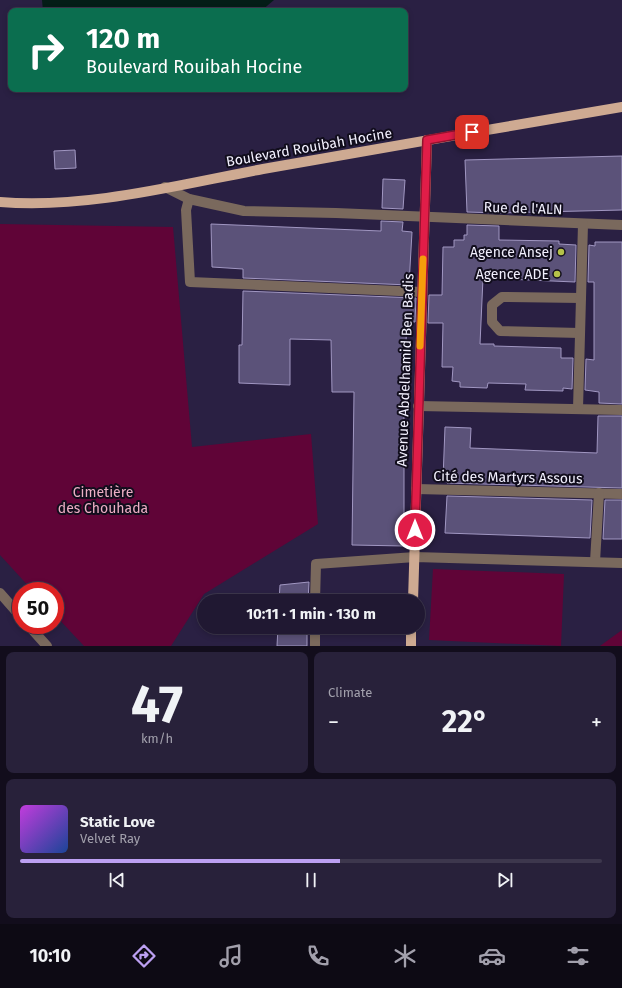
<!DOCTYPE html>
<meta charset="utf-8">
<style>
:root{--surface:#201832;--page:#28213a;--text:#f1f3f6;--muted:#a2a0ac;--line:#3d374d;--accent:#bca0f2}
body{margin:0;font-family:"Fira Sans",sans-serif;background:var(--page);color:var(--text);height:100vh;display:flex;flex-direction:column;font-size:15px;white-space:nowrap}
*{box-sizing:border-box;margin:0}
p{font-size:13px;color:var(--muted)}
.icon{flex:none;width:22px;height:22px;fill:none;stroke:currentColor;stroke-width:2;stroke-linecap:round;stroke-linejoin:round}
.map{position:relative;height:646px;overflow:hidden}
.sheet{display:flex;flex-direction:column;gap:6px;padding:6px;background:#120d1c;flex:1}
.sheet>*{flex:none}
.hud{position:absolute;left:8px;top:8px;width:400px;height:84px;border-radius:8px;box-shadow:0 2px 6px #0003,0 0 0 1px var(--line);background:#0b6e4f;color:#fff;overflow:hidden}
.speed{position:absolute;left:12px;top:582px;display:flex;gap:8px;font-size:20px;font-weight:700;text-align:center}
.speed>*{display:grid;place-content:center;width:52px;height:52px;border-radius:50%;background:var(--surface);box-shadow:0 2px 6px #0003,0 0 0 1px var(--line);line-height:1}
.speed .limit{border:6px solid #d22;background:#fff;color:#111}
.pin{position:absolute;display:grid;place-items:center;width:34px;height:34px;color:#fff;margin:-17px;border-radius:8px;box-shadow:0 2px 6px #0006}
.me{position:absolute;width:44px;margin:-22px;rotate:0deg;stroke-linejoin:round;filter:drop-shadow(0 0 3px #0008)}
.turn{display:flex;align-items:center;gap:14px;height:84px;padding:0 12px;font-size:18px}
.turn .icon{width:52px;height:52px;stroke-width:2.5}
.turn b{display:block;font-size:28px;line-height:34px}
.big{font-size:30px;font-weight:700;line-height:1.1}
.sheet .card{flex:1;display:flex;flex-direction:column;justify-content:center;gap:6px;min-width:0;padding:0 14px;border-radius:8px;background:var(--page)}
.sheet .dial{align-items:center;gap:0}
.dial b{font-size:52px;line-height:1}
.song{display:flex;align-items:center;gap:12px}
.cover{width:48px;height:48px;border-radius:6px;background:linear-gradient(135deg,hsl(290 70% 55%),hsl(220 70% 35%))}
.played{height:4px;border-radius:2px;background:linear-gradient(90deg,var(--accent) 55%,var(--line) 55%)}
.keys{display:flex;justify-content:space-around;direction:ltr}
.heat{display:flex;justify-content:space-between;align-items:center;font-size:22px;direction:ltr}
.sheet .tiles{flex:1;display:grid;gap:6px;grid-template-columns:1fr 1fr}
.card:last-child{grid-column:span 2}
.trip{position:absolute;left:197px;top:594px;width:228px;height:40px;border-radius:20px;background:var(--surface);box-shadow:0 2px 6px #0003,0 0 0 1px var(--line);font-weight:700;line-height:40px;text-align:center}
.tab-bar{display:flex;height:64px;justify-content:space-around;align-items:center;background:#0d0a14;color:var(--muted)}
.tab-bar .icon{width:28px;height:28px}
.tab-bar .active{color:var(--accent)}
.tab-bar b{font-size:18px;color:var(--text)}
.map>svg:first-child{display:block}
.green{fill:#600437}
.water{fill:#041d17}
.building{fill:#5b5279;stroke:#a197c2}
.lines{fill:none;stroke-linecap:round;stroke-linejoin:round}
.minor{stroke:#7a695d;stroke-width:10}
.major{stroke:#ceaa92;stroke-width:10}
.route-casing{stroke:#92132f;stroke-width:10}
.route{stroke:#e11d48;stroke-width:7}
.slow{stroke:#f59e0b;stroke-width:7}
.poi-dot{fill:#b5c249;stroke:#110d1c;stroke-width:1.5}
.labels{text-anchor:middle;stroke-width:4;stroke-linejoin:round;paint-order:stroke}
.street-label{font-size:14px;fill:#f2f0fe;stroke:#110d1c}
.poi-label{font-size:14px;fill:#f2f0fe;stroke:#110d1c;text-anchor:end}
.park-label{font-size:14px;fill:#edaec5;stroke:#110d1c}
</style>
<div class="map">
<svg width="622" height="646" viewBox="0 0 622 646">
<rect width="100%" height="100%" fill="#2a2043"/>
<g class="green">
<path d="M0 224 173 227 192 447 311 434 318 524 204 594 171 646H84L55 615V591H33L0 555Z"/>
<path d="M433 569 564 574 561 646 429 640Z"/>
<path d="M622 630V646H600Z"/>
</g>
<path class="water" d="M42 0H274L261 11H43Z"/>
<g class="building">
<path d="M75 150 76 168 55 169 54 151Z"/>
<path d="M622 156V210L499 213 467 212 465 160Z"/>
<path d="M383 179 405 180 403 209 382 208Z"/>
<path d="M381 221 403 222 402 231 412 232 409 285 243 278V269L212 267 211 224 381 231Z"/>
<path d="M467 225 499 226V240L559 241V244L576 245 575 282 483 278 480 344H494V346L561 348V358H573L572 389 563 388V391L525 390 526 384 488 383 487 388 460 387V382L452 381 453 367H442L443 323H428L429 295H442L443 247H454V240H464V235H467Z"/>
<path d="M595 242H622V404L599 403V392L585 390 586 359 594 360V282H588L589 245 595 246Z"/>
<path d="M243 291 416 298 415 322H407L406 342H404V546L352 545 354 392H332L331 340 290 339V385L239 383V345H242Z"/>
<path d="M598 416H622V488L447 483V479H443L445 427 471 428 470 448 597 453Z"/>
<path d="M447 496 592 500 590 538 445 533Z"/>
<path d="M605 500H622V539H603Z"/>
<path d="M309 582 308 601H279L280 585Z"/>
<path d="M278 627H307V646H277Z"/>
</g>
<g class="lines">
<g class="minor">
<path d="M165 187 189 199 244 211 336 213 622 225"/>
<path d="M189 199 186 210 190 282 422 292"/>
<path d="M580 333 500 331 492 322V305L502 297 581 298"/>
<path d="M418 406 622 410"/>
<path d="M578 409 583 224"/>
<path d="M416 489 622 494"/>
<path d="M595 562 599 493"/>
<path d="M0 593 21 617"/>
<path d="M315 601 316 564 415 557 622 563"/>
<path d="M28 625 47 646"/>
<path d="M315 646V627"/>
</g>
<g class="major">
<path d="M0 202C88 209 177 185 263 169 383 148 502 127 622 107"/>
<path d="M413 601 427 140"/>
<path d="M411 646V627"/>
</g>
</g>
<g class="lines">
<defs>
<path id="route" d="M415 530 427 140 472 132"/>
</defs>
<use href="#route" class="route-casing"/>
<use href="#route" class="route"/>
<path class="slow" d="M420 346 423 259"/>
</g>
<g class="poi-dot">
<circle cx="561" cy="252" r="4"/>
<circle cx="557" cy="274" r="4"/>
</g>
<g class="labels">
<g class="street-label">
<text transform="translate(309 147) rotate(-10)" y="5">Boulevard Rouibah Hocine</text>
<text transform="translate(523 208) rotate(2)" y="5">Rue de l'ALN</text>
<text transform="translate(405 370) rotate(-88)" y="5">Avenue Abdelhamid Ben Badis</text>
<text transform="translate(508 477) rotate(1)" y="5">Cité des Martyrs Assous</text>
</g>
<g class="poi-label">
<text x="553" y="257">Agence Ansej</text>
<text x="549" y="279">Agence ADE</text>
</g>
<g class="park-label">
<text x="103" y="497">Cimetière<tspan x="103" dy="16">des Chouhada</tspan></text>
</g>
</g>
</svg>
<div class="speed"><div class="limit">50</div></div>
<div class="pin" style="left:472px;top:132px;background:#d93025"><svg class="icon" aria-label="arrive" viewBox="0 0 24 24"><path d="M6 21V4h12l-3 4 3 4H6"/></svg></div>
<svg class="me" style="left:415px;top:530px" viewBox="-20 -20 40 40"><circle r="17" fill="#e11d48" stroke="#fff" stroke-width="3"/><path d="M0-11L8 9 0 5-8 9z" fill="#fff"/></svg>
<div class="trip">10:11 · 1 min · 130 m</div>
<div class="hud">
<div class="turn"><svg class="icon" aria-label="right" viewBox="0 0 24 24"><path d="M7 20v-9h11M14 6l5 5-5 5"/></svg><div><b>120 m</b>Boulevard Rouibah Hocine</div></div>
</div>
</div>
<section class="sheet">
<div class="tiles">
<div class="card dial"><b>47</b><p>km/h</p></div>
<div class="card"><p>Climate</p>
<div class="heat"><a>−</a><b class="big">22°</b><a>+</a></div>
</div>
<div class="card">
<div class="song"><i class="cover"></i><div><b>Static Love</b><p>Velvet Ray</p></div></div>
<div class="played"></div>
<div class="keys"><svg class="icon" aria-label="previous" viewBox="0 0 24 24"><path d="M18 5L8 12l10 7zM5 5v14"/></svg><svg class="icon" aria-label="pause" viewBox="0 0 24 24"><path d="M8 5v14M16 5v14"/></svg><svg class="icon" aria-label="next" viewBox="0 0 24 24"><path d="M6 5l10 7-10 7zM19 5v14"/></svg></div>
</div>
</div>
</section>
<nav class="tab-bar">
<b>10:10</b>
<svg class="icon active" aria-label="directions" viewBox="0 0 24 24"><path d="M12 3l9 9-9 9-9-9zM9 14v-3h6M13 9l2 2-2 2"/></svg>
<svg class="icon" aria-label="music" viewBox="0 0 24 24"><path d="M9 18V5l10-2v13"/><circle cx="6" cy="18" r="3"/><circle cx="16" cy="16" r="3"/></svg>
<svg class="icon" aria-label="phone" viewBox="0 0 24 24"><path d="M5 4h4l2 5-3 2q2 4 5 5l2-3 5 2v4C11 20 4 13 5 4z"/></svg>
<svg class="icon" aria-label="climate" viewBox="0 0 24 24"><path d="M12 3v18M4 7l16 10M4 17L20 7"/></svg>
<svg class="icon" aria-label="car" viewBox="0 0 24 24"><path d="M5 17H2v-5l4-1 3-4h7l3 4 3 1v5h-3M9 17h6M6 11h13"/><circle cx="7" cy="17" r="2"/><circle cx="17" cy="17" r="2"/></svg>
<svg class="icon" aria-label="filters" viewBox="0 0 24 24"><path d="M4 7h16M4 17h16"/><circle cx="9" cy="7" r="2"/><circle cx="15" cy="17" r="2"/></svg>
</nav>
